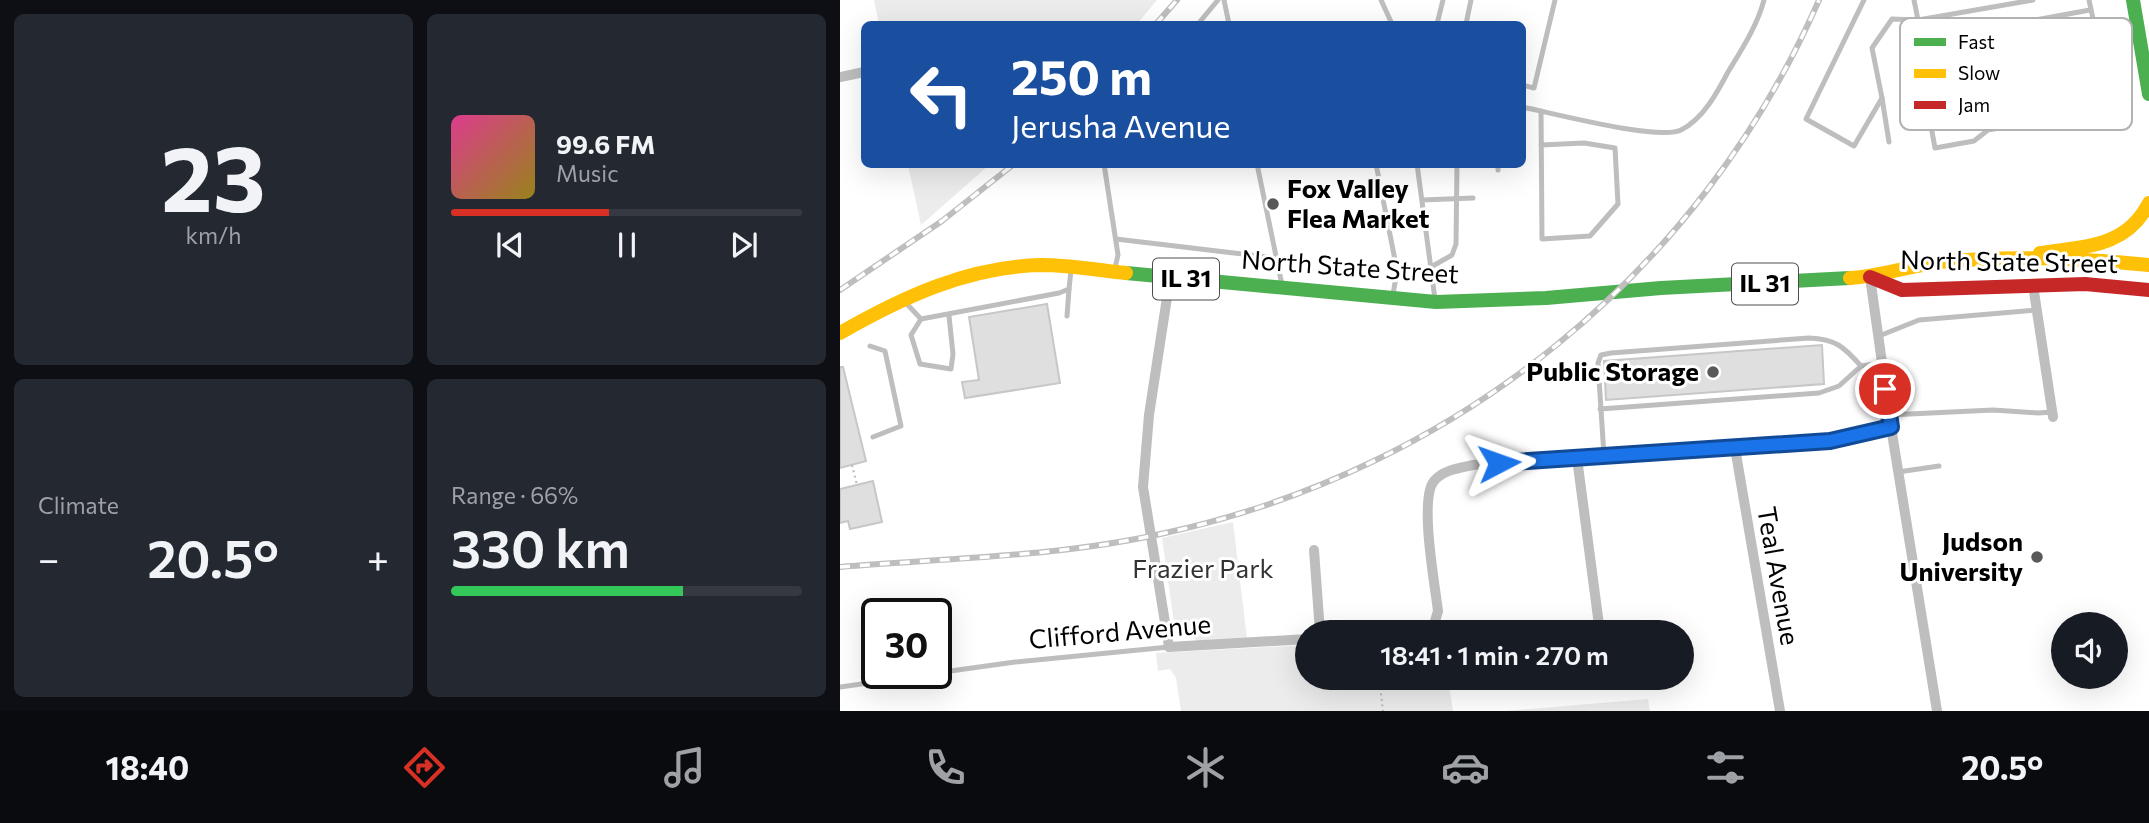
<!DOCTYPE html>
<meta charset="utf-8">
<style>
:root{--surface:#171b24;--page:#242831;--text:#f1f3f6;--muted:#9ea1a6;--line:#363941;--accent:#d93025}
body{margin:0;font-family:Commissioner,sans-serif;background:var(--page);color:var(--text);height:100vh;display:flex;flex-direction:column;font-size:26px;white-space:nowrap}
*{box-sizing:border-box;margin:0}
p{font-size:23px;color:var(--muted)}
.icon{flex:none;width:38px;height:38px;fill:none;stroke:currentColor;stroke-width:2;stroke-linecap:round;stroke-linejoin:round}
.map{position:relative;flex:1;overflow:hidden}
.side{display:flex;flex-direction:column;gap:14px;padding:14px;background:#0d0f14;width:840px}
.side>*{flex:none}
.guide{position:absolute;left:21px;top:21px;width:665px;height:147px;border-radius:10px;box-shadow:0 7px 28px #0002;background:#1a4fa0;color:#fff;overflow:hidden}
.tools{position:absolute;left:1211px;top:612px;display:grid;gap:14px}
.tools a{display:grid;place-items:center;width:77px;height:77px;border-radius:50%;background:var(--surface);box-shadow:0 7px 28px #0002;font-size:35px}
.speed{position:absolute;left:21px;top:598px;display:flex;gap:14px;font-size:35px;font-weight:700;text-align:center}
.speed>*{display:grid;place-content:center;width:91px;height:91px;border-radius:50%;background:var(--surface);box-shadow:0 7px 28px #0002;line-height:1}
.speed .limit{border:4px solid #111;border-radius:10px;background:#fff;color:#111}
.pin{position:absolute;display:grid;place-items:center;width:60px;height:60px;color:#fff;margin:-30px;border:4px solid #fff;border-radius:50%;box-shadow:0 2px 7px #0007}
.me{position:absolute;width:77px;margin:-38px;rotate:86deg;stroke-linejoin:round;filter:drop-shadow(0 0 5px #0008)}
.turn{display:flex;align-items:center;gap:24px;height:147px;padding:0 35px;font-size:32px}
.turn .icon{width:91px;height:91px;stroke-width:2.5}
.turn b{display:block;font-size:49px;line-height:60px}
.big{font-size:52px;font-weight:600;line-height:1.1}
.side .widget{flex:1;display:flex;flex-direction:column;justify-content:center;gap:10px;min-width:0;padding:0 24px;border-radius:10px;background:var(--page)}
.side .dial{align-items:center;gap:0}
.dial b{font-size:91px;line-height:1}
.song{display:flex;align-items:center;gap:21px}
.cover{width:84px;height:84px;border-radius:10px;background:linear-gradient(135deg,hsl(330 70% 55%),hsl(50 70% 35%))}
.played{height:7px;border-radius:4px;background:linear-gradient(90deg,var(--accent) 45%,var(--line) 45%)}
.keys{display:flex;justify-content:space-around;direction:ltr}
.heat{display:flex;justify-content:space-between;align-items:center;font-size:38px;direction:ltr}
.charge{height:10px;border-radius:5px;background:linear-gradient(90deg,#34c759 66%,var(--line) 0)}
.side .tiles{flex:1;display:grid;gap:14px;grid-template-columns:repeat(2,1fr)}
.trip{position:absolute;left:455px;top:620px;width:399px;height:70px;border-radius:35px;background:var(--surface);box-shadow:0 7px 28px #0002;font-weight:600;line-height:70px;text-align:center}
.dock{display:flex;height:112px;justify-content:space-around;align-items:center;background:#090b0e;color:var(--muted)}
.dock .icon{width:49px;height:49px}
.dock .selected{color:var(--accent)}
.dock b{font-size:32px;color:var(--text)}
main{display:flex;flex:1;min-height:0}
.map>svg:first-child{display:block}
.green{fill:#ececec}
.building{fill:#dfdfdf;stroke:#c7c7c7;stroke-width:2}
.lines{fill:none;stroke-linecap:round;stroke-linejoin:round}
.path{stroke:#b9b9b9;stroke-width:2;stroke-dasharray:2 3.5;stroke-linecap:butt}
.lane{stroke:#bebebe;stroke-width:5}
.street{stroke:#bebebe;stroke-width:10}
.fast{stroke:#4caf50;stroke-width:14}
.slow{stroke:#ffc107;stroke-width:14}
.jam{stroke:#c62828;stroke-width:14}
.rail-casing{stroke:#bebebe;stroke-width:6}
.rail{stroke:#fff;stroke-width:3.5;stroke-dasharray:10;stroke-linecap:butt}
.route-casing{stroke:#114b97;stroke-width:18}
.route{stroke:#1a73e8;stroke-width:12}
.poi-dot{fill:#595959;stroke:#fff;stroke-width:2.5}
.labels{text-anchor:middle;stroke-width:6;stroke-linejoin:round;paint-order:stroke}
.shield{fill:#fff;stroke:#4c4c4c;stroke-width:2}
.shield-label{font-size:24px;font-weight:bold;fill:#000}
.poi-label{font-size:26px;font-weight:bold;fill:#000;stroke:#fff;text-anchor:end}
.street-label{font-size:26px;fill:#000;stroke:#fff}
.park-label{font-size:26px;fill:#333;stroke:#fff}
.key{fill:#fff;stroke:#b2b2b2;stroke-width:2}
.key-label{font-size:19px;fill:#000}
</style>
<main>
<section class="side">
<div class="tiles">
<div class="widget dial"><b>23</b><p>km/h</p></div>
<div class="widget">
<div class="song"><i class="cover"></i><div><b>99.6 FM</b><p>Music</p></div></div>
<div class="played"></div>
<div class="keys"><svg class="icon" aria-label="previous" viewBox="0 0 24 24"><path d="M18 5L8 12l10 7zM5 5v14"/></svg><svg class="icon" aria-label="pause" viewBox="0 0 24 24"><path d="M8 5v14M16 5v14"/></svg><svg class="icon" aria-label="next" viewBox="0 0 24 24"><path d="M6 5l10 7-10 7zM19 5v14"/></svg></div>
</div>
<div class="widget"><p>Climate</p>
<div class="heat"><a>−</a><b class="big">20.5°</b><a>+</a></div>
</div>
<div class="widget"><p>Range · 66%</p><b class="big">330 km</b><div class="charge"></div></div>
</div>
</section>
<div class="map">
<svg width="1309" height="711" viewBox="0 0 1309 711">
<rect width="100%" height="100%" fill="#fff"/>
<g class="green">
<path d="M34 0H317L297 24H39Z"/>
<path d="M68 165V164L149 165 81 225Z"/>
<path d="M393 522 407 639 356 642 355 638 344 636 334 623 322 538Z"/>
<path d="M467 645V677H608L613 711H341L336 678 330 669 318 671 316 653Z"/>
<path d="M808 699 810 711H665Z"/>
</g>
<g class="building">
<path d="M207 304 220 383 125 398 122 382 139 380 129 317Z"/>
<path d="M982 345 984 384 766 400 764 361Z"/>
<path d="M0 367H3L26 461 0 468Z"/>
<path d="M33 481 42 522 10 529 8 521 0 523V489Z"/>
</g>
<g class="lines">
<g class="path">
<path d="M12 465 17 485"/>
<path d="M539 677 543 711"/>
</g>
<g class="lane">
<path d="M384 0 389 24"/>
<path d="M541 0 552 24"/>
<path d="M1024 0 966 119 1014 146 1042 98 1049 142"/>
<path d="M1074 0 1078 20 1193 0"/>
<path d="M1249 0 1272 108 1148 130 1134 141 1095 148 1077 50 1108 46 1113 35 1250 10"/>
<path d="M358 24 378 0"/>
<path d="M597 24 603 0"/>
<path d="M626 24 631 0"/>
<path d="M682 85 694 88 715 0"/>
<path d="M1042 98 1032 48 1052 19 1078 20"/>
<path d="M682 107C713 113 818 141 841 130 863 119 877 93 888 72 902 49 917 26 924 0"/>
<path d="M701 111 702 239 750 236 778 204 775 148 744 143 701 145"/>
<path d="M264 164 278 255 275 268"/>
<path d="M417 164 442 285"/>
<path d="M536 164 557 270 553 295"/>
<path d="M577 164 595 299"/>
<path d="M658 164V170"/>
<path d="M582 200 633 198"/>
<path d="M276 239 436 258"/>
<path d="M591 267 612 255 616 244 617 164"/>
<path d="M65 302 81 319 219 293 229 289 231 270"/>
<path d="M227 316 229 289"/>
<path d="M81 319 71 335 80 364 111 369 113 354 109 316"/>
<path d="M1039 336 1079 320 1197 310"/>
<path d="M30 346 45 351 61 426 33 437"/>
<path d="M760 409 979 393 999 386 1021 366 1042 363"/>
<path d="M1049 415 1153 410 1198 413 1212 412"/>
<path d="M764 456 758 363 761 355 771 353 969 338C996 339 1004 347 1021 366"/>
<path d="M1058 472 1099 466"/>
<path d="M96 673 175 662 329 647"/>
<path d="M0 687 93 674"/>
</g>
<g class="street">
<path d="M0 77 24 72"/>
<path d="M1030 277 1051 427 1097 711"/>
<path d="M330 278 309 415 303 487 329 647 467 639"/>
<path d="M1193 285 1213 417"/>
<path d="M895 448 940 711"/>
<path d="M737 458 759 625"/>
<path d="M474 550 480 632"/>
<path d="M574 632 593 628 598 611C595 585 579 499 594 481 603 470 619 468 633 465L990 441 1051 427"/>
</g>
<g class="fast">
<path d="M1293 0 1309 94"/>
<path d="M286 273 596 302 706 298 821 288 1010 278"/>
</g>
<g class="slow">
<path d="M1200 253C1245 246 1286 248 1309 203"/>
<path d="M1010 278C1041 276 1069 266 1100 262 1170 255 1239 258 1309 265"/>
<path d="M0 333C63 297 127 267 201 265 229 265 258 270 286 273"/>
</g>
<path class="jam" d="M1030 277 1062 290 1245 284 1309 290"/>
<defs>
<g id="rail">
<path d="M316 24 337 0"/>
<path d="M0 290 102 221 174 164"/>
<path d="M0 567C108 558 219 557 325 533 615 470 860 273 979 0"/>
</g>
</defs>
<use href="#rail" class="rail-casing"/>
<use href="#rail" class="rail"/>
</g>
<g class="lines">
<defs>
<path id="route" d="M659 463 990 441 1051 427 1045 389"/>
</defs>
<use href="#route" class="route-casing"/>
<use href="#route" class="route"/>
</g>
<g class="poi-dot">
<circle cx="433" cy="204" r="7"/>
<circle cx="873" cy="372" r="7"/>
<circle cx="1197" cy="557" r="7"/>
</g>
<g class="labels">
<g class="shield">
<rect x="313" y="258.5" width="66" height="41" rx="5"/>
<rect x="892" y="263.5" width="66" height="41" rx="5"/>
</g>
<g class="shield-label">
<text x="346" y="287">IL 31</text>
<text x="925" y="292">IL 31</text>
</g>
<g class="poi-label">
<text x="447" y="198" text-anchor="start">Fox Valley<tspan x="447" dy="30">Flea Market</tspan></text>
<text x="859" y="381">Public Storage</text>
<text x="1183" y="551">Judson<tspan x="1183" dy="30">University</tspan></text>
</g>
<g class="street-label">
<text transform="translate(1169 262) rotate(1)" y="9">North State Street</text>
<text transform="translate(510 267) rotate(4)" y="9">North State Street</text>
<text transform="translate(938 576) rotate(80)" y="9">Teal Avenue</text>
<text transform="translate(280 632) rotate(-5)" y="9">Clifford Avenue</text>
</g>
<g class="park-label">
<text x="363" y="578">Frazier Park</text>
</g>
</g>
<rect x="1060" y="18" width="232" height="112" rx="10" class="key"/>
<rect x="1074" y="38" width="32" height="8" fill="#4caf50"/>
<rect x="1074" y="69" width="32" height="9" fill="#ffc107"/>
<rect x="1074" y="101" width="32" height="8" fill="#c62828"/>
<g class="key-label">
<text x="1118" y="49">Fast</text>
<text x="1118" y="80">Slow</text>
<text x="1118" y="112">Jam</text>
</g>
</svg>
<div class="tools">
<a><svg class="icon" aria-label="sound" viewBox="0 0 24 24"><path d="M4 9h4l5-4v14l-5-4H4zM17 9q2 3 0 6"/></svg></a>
</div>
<div class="speed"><div class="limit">30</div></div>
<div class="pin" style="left:1045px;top:389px;background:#d93025"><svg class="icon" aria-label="arrive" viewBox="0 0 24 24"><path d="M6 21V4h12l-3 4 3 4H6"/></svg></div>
<svg class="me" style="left:659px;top:463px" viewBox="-20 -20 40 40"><path d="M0-17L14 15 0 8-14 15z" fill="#1a73e8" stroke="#fff" stroke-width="4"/></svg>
<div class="trip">18:41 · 1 min · 270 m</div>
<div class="guide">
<div class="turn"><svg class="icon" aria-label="left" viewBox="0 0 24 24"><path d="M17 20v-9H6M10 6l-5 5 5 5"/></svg><div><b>250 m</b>Jerusha Avenue</div></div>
</div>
</div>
</main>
<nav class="dock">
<b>18:40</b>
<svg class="icon selected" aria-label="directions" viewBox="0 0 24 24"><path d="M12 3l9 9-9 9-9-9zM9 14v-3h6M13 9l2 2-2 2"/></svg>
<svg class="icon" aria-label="music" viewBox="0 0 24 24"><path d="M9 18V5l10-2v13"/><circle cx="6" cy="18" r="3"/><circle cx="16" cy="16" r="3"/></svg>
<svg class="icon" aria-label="phone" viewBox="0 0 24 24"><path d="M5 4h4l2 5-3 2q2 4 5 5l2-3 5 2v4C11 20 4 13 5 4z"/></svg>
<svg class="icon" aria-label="climate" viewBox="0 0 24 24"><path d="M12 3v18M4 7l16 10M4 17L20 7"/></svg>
<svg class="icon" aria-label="car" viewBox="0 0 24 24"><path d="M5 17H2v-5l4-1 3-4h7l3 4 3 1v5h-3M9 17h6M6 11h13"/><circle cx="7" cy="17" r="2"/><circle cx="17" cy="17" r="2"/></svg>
<svg class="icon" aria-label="filters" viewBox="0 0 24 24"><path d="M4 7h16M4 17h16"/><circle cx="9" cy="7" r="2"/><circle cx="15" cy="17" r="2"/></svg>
<b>20.5°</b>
</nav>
